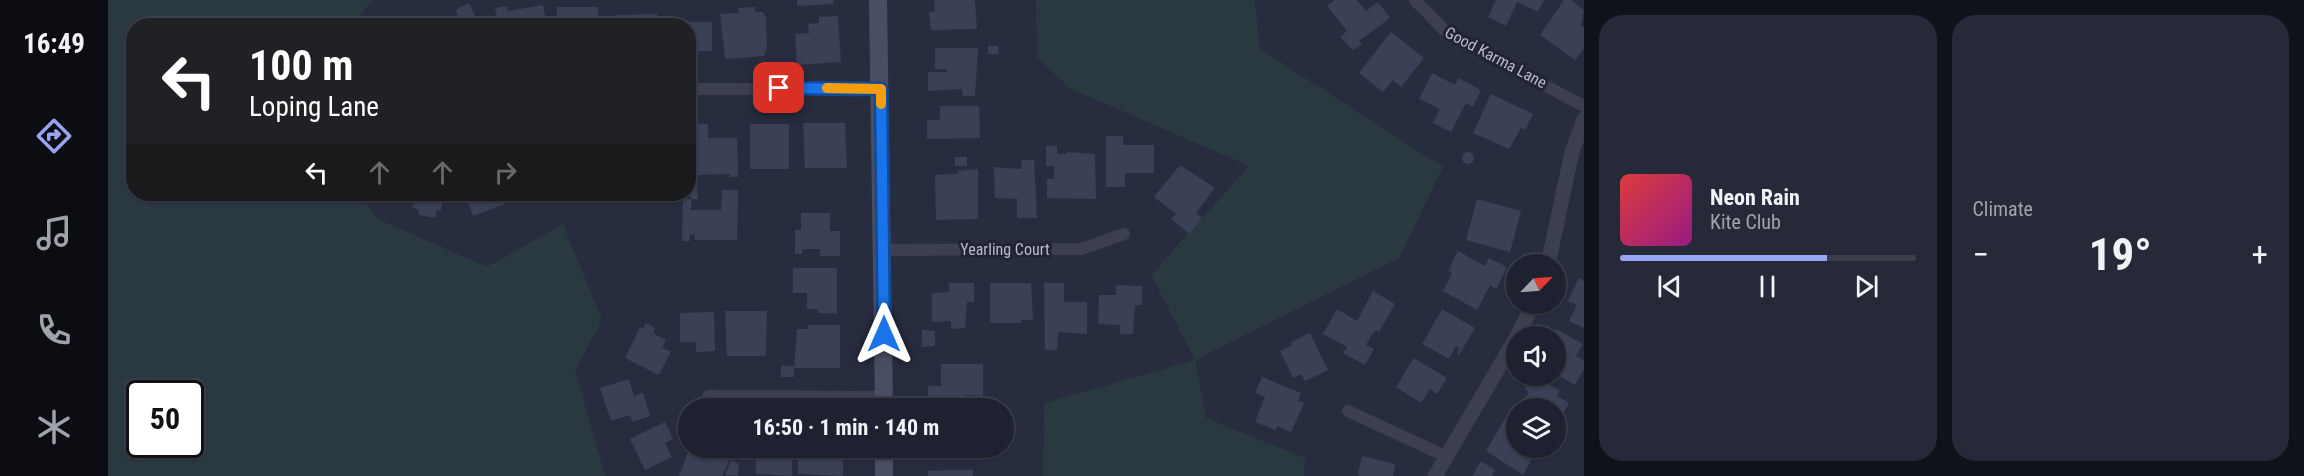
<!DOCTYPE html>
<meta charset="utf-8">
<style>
:root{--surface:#1e212f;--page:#262937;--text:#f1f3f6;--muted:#a1a3aa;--line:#3c3e4b;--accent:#97a4f1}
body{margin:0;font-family:"Roboto Condensed",sans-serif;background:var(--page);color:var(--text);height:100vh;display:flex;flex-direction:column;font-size:22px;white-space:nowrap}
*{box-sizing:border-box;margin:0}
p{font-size:20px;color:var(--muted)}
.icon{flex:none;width:33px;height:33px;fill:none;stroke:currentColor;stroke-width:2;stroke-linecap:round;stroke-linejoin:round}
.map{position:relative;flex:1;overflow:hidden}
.sheet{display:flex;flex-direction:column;gap:15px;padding:15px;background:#10121a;width:720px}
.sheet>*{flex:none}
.hud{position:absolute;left:18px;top:18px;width:570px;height:183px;border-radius:24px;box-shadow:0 2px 4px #0004,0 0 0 2px var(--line);background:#202124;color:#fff;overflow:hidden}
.needle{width:39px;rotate:65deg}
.buttons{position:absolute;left:1398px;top:254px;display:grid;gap:12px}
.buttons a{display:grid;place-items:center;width:60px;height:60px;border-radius:50%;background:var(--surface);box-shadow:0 2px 4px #0004,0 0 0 2px var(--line);font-size:30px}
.speed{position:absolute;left:18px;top:380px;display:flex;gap:12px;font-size:30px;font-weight:700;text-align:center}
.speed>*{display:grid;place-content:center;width:78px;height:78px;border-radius:50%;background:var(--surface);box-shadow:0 2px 4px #0004,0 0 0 2px var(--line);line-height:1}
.speed .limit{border:3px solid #111;border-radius:9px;background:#fff;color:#111}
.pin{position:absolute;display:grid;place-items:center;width:51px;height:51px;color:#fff;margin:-26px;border-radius:12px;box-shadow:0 3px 9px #0006}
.me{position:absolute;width:66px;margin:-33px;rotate:0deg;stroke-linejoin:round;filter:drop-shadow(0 0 4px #0008)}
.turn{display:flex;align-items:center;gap:21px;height:126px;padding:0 24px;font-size:27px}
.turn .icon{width:78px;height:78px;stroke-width:2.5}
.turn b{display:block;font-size:42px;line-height:51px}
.lanes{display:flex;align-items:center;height:57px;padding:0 24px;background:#0003;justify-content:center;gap:30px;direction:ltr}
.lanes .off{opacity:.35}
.big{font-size:45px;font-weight:700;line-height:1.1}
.sheet .widget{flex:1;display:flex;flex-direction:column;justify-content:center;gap:9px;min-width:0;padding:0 21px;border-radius:24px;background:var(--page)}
.song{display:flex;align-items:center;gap:18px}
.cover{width:72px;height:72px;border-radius:9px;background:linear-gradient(135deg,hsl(0 70% 55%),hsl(310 70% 35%))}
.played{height:6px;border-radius:3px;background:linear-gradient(90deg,var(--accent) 70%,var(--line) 70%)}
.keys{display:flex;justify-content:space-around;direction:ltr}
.heat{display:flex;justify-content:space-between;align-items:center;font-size:33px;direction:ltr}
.sheet .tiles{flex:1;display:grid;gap:15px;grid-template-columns:repeat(2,1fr)}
.trip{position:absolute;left:570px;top:398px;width:336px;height:60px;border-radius:30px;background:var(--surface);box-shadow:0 2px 4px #0004,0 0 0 2px var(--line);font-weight:700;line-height:60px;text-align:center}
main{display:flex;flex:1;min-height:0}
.menu{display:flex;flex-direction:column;width:108px;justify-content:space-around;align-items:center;background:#0c0d13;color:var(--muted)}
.menu .icon{width:42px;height:42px}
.menu .selected{color:var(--accent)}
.menu b{font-size:27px;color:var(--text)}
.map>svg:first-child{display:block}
.green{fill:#2a3940;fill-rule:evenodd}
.building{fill:#3a4055}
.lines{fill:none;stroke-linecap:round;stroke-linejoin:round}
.minor{stroke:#3c3f4f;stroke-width:12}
.tertiary{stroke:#3c3f4f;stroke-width:15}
.secondary{stroke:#4a4e62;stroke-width:18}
.route-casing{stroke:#114b97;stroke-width:15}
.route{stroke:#1a73e8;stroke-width:10}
.slow{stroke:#f59e0b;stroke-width:10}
.labels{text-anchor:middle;stroke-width:6;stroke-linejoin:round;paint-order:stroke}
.street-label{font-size:16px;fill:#b9bbca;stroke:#212435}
</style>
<main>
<nav class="menu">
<b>16:49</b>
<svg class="icon selected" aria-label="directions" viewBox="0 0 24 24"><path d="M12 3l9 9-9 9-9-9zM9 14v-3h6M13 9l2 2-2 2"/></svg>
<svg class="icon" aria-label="music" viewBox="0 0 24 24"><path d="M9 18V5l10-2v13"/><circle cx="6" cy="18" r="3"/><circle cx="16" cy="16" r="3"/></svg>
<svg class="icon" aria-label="phone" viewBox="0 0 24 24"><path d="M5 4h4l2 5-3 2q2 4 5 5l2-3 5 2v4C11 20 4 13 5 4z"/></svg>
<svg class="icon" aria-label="climate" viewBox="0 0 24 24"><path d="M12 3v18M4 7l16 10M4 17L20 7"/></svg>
</nav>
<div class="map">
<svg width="1476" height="476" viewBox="0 0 1476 476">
<rect width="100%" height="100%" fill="#282c3f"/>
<g class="green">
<path d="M0 0H265L244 25 26 26V194H252L270 219 379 267 455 224 494 320 467 371 497 476H0ZM32 393H82V444H32Z"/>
<path d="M928 0H1147L1152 49 1335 167 1291 258 1087 360 1098 418 1197 458 1196 476H935L936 403 1087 360 1043 275 1141 166 961 88 929 57Z"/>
</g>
<g class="building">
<path d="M689 0H725L726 4 689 6Z"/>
<path d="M826 0H867L869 29 823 30 821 12H827Z"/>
<path d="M1227 0H1249L1258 11 1270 2 1282 18 1251 41 1254 44 1245 50 1232 37 1239 31 1219 6Z"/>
<path d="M1388 0H1436L1430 12 1409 2 1398 26 1380 17Z"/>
<path d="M1456 0H1463L1476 10 1473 25 1476 28V48L1467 60 1432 35Z"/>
<path d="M361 3 372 26H334L350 15 347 10Z"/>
<path d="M435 5 439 26H391L387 8 399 6 400 11Z"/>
<rect x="449" y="7" width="41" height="19"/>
<path d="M647 7V12H655L658 19 659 49 656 56 617 59 612 14 631 13 630 8Z"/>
<path d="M549 14V26H507V15Z"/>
<path d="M730 16 733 62 689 65 687 34 701 33 700 24 711 23V17Z"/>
<path d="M569 22H604V51H587V60H580V26H569Z"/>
<path d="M1283 32 1316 58 1293 87 1285 80 1275 92 1251 73Z"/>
<path d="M880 46H891L890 54H880Z"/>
<path d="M827 48H870L867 96H855L854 89 820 91V72H839V70L827 69Z"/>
<path d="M1324 73 1347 85 1350 78 1373 90 1365 107 1358 103 1343 132 1325 123 1332 109 1311 99Z"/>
<path d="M1383 94 1425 114 1417 130 1413 128 1401 149 1365 133Z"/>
<path d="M832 106H871L872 138 819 139V120H832Z"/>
<path d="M695 123H737L739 168H697Z"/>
<path d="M581 124H600V138H629L630 177H621L622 174 582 175Z"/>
<rect x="642" y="124" width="39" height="45"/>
<path d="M998 136H1015V145H1046V173H1017V187H998Z"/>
<path d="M938 146H949V154H958L959 152 987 154 988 199 939 198V179H946V166H938Z"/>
<circle cx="1360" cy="158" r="6"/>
<rect x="847" y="157" width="12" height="9"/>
<path d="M914 160H926L929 218H909V199L887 198 886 167 913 169Z"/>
<path d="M1072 165 1107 188 1088 213 1094 218 1082 234 1063 219 1068 214 1046 197Z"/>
<path d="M870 169V219L828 220 827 175 850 174V171Z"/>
<path d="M589 184 590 199H583L581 185Z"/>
<path d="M614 190H630L629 240H587V234L582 235V241H574L575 199H583V210H613Z"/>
<path d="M307 194H336L333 210H329L327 218 311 215 310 209 304 208Z"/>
<path d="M357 194H393L397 204 365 216Z"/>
<path d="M1369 199 1413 211 1402 252 1358 240Z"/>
<path d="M693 213H722V231H732V256H712V249H694V254H687V230H693Z"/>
<path d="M1350 251 1377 266 1381 258 1399 267 1388 289 1382 285 1369 310 1335 291 1344 273 1340 271Z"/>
<path d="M685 268H729V314L710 313V309H699V293H685Z"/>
<path d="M1471 278 1476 281V328L1461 321 1469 305 1460 301Z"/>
<path d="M841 283H866V302H859L857 328 843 329V321L824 322V293L841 292Z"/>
<path d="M882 283H923L925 320H913V323H882Z"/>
<path d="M936 283H956V302H979V334L950 332 949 350H937Z"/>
<path d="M1008 285 1034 286V305H1027L1025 334H1012V325L990 324 991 295H1008Z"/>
<path d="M1265 291 1287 304 1271 332 1268 330 1265 333 1258 345 1266 349 1257 365 1235 353 1239 347 1215 334 1229 309 1249 321Z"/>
<path d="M1334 309 1367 328 1351 355 1349 354 1352 348 1348 346 1341 359 1314 344Z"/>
<path d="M617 311H659L658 356H619Z"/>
<path d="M606 312 607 351 588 352V342H572V313Z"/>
<path d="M538 323 547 328 545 333 558 340 554 348 563 351 551 375 517 358 532 327 535 329Z"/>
<path d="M700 325H732V368H686L689 329H700Z"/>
<path d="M1448 329 1475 344 1468 356 1476 361V369L1467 385 1448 374V336H1444Z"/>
<path d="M814 330 827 331V346L814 347Z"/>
<path d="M1202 333 1220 370 1197 381 1193 374 1185 378 1172 351 1184 345 1183 342Z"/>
<path d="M1306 358 1339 378 1329 394 1322 389 1313 403 1288 387Z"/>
<path d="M833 364H875V396L858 395V402L852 404H820V386H833Z"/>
<rect x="673" y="366" width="13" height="11"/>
<path d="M1425 375 1452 391 1449 396 1461 403 1448 427V408H1412L1421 392 1416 389Z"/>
<path d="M1154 377 1193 393 1190 401 1196 403 1183 432 1169 426 1168 430 1147 422 1157 397 1147 393Z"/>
<path d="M521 379 526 396 535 393 542 416 524 422 522 415 503 421 492 388Z"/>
<path d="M1397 418 1408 425V447H1430L1415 475 1378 451Z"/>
<path d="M557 422 565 439 557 443 564 457 537 470 522 439Z"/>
<path d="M582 447H591L622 458 614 476H571Z"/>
<path d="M641 447H684V476L648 474V451H641Z"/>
<path d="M696 447H735V476L690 474V460H696Z"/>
<path d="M837 447H876V457L837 458Z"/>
<path d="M1254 456 1287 464 1285 476H1252L1250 474Z"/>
<path d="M623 460 631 464 630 476 617 475Z"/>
<path d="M1373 461 1387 470 1384 476H1364Z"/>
<path d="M845 470H865V476H820V471Z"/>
</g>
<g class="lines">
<g class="minor">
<path d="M1307 0 1341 35 1476 106"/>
<path d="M580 89H773"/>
<path d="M775 250 973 249 1016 234"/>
<path d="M600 396 776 397"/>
<path d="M1240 411 1337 456"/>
</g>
<g class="tertiary">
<path d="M1440 264 1464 152 1476 119"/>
<path d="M1409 336 1426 303"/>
<path d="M1327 476 1408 338"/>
</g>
<g class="secondary">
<path d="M770 0 776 408"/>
<path d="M776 447V476"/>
</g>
</g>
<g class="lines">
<defs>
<path id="route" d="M671 88 773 89 776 334"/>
</defs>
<use href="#route" class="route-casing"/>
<use href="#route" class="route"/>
<path class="slow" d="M719 88 773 89V104"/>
</g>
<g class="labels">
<g class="street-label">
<text transform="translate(1388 57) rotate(28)" y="6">Good Karma Lane</text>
<text x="897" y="255">Yearling Court</text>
</g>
</g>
</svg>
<div class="buttons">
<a><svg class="needle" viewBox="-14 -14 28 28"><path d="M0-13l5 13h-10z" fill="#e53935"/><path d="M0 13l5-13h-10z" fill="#a1a3aa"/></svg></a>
<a><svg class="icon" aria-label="sound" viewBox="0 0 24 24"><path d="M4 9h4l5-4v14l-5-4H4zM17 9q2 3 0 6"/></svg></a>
<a><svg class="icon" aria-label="layers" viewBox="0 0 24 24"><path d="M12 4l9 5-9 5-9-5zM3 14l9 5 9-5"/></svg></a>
</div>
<div class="speed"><div class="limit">50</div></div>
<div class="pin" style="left:671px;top:88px;background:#d93025"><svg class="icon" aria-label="arrive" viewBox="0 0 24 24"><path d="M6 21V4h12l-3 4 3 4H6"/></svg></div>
<svg class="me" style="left:776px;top:334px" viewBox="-20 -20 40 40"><path d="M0-17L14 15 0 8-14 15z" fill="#1a73e8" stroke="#fff" stroke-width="4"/></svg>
<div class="trip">16:50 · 1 min · 140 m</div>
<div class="hud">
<div class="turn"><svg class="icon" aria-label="left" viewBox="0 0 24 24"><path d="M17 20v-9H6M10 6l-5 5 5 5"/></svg><div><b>100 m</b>Loping Lane</div></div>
<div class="lanes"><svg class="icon" aria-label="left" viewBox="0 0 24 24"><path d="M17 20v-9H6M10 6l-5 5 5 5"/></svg><svg class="icon off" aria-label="ahead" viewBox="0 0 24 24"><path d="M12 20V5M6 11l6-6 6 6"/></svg><svg class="icon off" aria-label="ahead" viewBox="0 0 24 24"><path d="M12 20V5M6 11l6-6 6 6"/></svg><svg class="icon off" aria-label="right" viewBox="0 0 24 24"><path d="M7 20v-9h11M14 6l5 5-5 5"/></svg></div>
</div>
</div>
<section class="sheet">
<div class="tiles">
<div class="widget">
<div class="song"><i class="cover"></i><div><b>Neon Rain</b><p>Kite Club</p></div></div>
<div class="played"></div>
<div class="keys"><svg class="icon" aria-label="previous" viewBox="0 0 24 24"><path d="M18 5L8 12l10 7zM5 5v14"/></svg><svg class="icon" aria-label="pause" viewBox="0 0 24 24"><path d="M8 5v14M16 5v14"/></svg><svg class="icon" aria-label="next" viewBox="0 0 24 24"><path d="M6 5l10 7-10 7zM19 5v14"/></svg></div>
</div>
<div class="widget"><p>Climate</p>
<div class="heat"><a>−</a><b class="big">19°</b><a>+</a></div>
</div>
</div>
</section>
</main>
